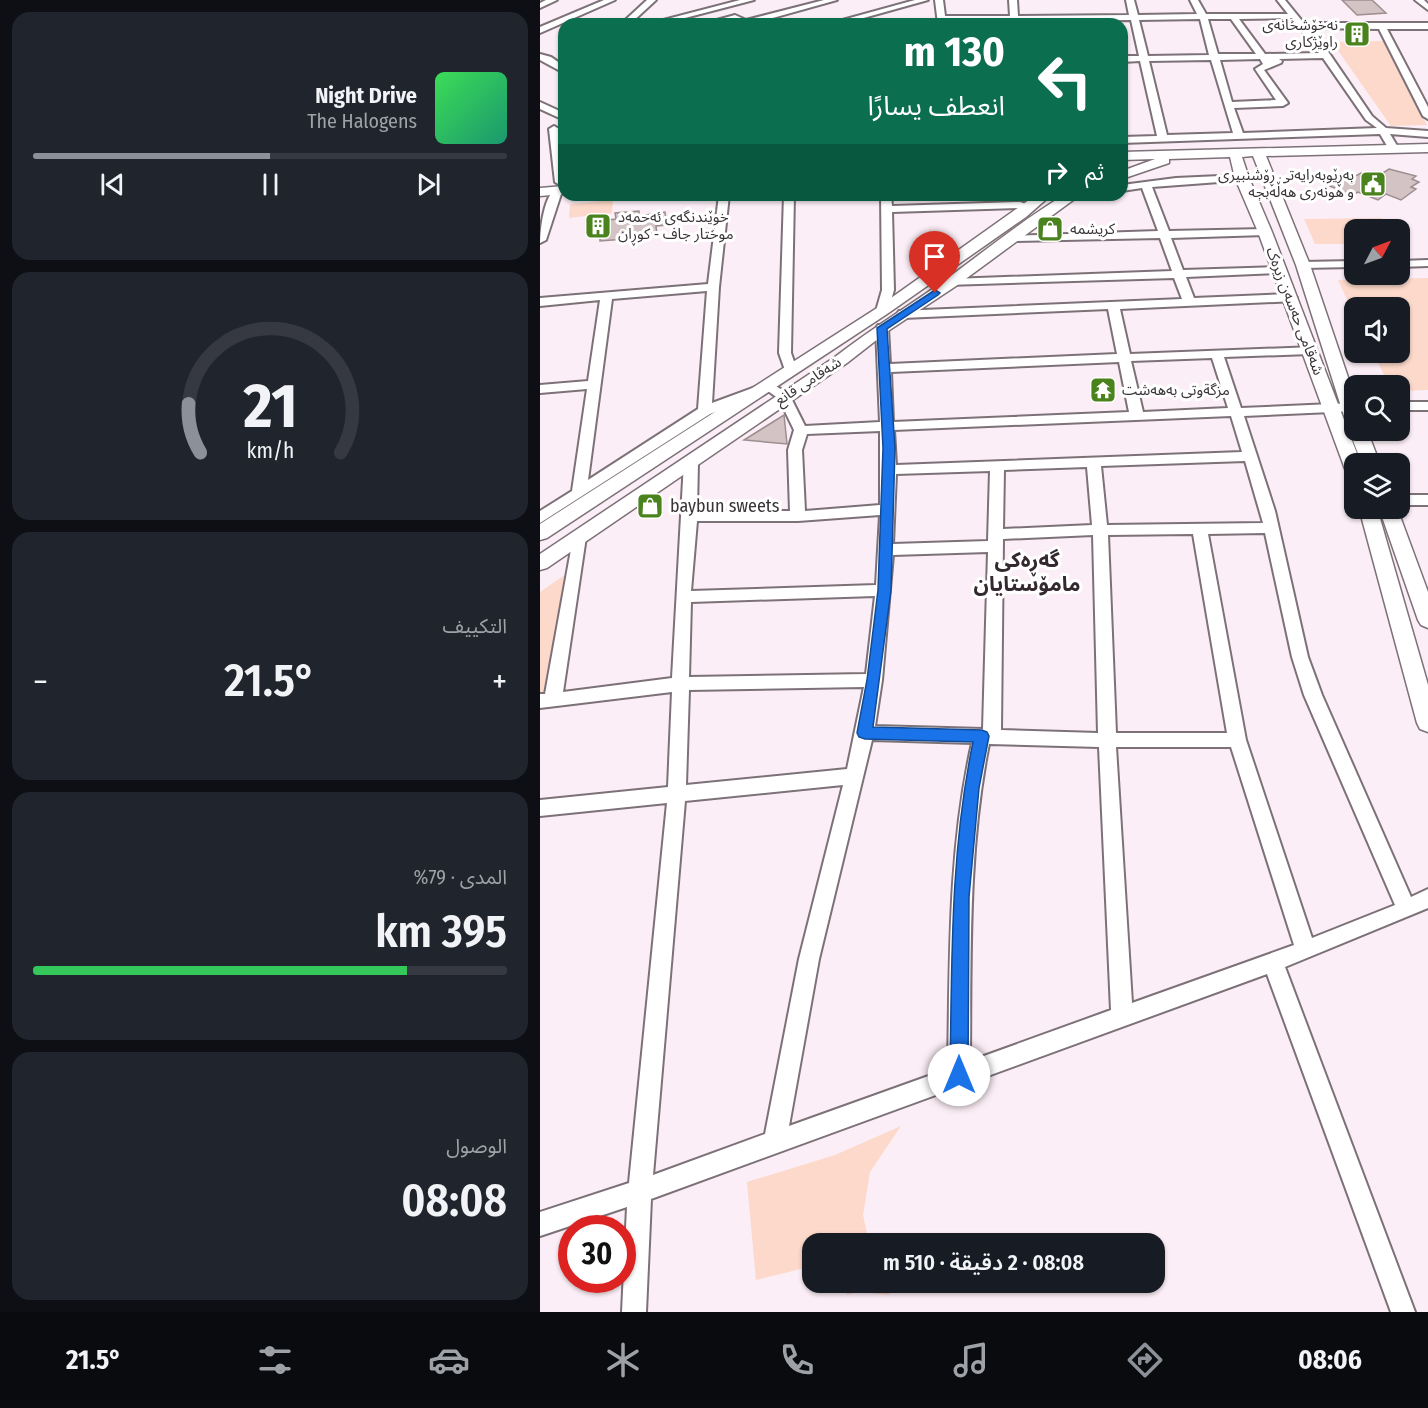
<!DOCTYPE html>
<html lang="ar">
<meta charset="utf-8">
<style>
:root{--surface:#171b24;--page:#20242c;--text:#f1f3f6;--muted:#9ea1a6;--line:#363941;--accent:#8c9099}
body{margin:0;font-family:"Fira Sans Condensed","Noto Sans Arabic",sans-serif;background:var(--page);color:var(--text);direction:rtl;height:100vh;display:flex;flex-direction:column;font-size:22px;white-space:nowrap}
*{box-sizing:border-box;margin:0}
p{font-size:20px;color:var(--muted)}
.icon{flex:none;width:33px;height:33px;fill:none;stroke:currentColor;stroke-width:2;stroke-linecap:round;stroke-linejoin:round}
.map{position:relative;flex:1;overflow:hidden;direction:ltr}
.side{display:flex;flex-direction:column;gap:12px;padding:12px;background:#0d0f14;width:540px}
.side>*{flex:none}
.top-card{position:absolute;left:18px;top:18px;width:570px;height:183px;border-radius:18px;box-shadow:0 2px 4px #0004;direction:rtl;background:#0b6e4f;color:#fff;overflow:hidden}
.needle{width:39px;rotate:49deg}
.controls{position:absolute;left:804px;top:219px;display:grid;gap:12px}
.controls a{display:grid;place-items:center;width:66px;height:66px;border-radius:12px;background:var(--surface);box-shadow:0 2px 4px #0004;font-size:30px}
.speed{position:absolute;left:18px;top:1215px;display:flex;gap:12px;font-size:30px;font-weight:700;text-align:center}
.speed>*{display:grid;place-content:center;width:78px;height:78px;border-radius:50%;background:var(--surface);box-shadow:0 2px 4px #0004;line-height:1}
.speed .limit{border:9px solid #d22;background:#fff;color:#111}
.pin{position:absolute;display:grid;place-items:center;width:51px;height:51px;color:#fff;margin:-62px -26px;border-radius:50% 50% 50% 0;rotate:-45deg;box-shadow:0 0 6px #0007}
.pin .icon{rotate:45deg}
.me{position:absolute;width:66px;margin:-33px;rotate:0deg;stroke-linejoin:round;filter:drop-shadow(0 0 4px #0008)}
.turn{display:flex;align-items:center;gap:21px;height:126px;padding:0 24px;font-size:27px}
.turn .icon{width:78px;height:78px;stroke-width:2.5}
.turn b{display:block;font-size:42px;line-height:51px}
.then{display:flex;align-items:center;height:57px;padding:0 24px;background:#0003;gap:12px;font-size:22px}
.big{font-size:45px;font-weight:600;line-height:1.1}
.side .widget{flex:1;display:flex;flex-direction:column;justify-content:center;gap:9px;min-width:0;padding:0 21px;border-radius:18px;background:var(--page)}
.side .dial{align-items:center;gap:0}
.dial svg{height:156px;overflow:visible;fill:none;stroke:var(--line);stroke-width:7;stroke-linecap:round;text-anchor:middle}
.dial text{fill:var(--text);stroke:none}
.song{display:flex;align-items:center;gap:18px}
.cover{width:72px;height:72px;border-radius:9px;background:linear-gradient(135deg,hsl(130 70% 55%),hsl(160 70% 35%))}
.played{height:6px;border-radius:3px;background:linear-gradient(90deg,var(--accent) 50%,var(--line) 50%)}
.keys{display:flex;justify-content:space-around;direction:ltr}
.heat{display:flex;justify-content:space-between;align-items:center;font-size:33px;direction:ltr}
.charge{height:9px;border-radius:4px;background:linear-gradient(90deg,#34c759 79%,var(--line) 0)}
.trip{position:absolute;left:262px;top:1233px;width:363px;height:60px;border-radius:18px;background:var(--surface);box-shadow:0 2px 4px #0004;font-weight:600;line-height:60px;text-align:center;direction:rtl}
.dock{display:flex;height:96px;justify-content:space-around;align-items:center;background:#090b0e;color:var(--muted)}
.dock .icon{width:42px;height:42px}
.dock .current{color:var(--accent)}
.dock b{font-size:27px;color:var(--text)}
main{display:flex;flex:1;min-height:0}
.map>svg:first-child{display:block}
.green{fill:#fcd9ca}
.building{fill:#d3c3c4;stroke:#9d8e8f;stroke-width:1.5}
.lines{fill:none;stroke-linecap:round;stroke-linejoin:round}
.minor-casing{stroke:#7d7178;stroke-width:4}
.major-casing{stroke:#7d7178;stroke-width:3}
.minor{fill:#fff;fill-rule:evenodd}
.major{fill:#fff;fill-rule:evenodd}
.route{fill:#1a73e8;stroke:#114b97;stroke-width:1.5}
.labels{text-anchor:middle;stroke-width:6;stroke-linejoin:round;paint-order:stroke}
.far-poi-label{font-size:15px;fill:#393437;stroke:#fff;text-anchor:start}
.far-street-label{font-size:15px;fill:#393437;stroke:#fff}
.poi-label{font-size:18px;fill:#393437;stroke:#fff;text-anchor:start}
.quarter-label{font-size:21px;font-weight:bold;fill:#33292e;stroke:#fff}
</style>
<main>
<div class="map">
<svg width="888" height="1312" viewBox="0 0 888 1312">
<rect width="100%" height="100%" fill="#fceef6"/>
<g class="green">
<path d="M843 41 887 125 851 126 792 42Z"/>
<path d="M73 200 72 213 29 218 30 204Z"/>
<path d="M842 218 849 229 814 230V244H775L764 219Z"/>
<path d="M888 278V390L860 391V386L849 385 833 353 860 352V308H814V315L798 280Z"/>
<path d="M26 574 7 693 0 694V592Z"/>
<path d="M361 1126 330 1172 323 1215 329 1243 273 1244V1266L216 1280 207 1182 295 1155Z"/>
<path d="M305 1283H342L350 1295 317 1292 307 1295Z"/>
</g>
<g class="building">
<path d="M802 0H832L846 13 817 15Z"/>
<path d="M849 169 876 176 872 179 879 182 871 187 876 189 861 200 846 194 838 200 818 192 813 195 787 185 804 175 812 178 821 173 835 178Z"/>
<path d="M99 211V216L125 212 127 225 116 226 117 234 99 236V238L60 241V233L48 235V222L76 219 75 213Z"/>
<path d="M244 415 247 444 204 440Z"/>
</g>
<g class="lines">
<defs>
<g id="minor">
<path d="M6 0H17L0 8V3Z"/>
<path d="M64 0H75L0 33V27Z"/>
<path d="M107 0H116L90 24H81Z"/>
<path d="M200 0H214L122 24H108Z"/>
<path d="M284 0H297L211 24H200L194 20 176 24H162L195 15 206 20Z"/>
<path d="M375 0H388L302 24H288Z"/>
<path d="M395 0H403L405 16H470L469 0H477L478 16 589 15 586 0H594L598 15 657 14 650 0H658L666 14H748L737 0H745L767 27 771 23H888V29H847L888 107V119L883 116 839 29 768 28 789 53 832 116 846 128 888 131V137L850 134 859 149 854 152 850 151 840 134 582 143V137L617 136 600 61 582 62V56H599L591 20 479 21V24H471V21H406V24H398ZM752 18 779 53 725 54 699 19ZM660 19 669 55 608 56 599 20ZM668 19H691L716 54H678ZM783 58 826 120 837 128 703 133 694 108 743 106 748 103 724 70 741 63 742 61 739 59ZM720 59 723 64 715 69 736 100 692 102 680 60ZM671 60 693 133 627 135 609 61Z"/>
<path d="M875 0H884L888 4V10Z"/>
<path d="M0 54 11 57 24 66V73L0 60Z"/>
<path d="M0 102 24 113V120L0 109Z"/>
<path d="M14 126 19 129 24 184 20 185 15 182 9 129Z"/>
<path d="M702 175 706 176V180L612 187 629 231 725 229 731 232 725 235 631 238 643 270 740 267 746 270 740 273 646 277 654 298 751 294 757 298 755 301 580 309 590 354 774 347 776 350 774 353 770 354 684 357 701 408 814 403V411L704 416 735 511 768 657 782 695 871 897 888 889V908L745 967 875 1312H851L727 974 111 1199 106 1312H82L87 1207 0 1236V1212L89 1183 127 803 0 816V800L128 787 132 692 0 708V694H5L34 533 39 532 46 537 23 692 132 678 144 462 151 457 158 462 157 511H250L248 450 254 430 239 399 228 391 170 414 0 523V511L32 491 47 389 0 393V385L48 381 60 300 0 306V298L168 284 179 195H189L179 287 172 403 229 382 249 394 265 426 340 422 336 328 338 325H346L348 328 350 364 577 354 568 309 363 318 357 314 359 311 642 299 634 278 407 285V281L411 279 632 271 620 238 470 241 464 238 466 236 618 231 602 188 582 191V185L636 178ZM167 291 158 409 48 480 72 299ZM672 358 688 408 603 412 591 361ZM579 362 589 412 353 422 351 372ZM691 416 702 452 356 465 354 430ZM340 431V505L265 511 262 450 267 434ZM705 461 723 523 567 525 561 466ZM547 467 552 525 463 529 464 470ZM450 471 448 541 353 544 356 474ZM340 515 336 585 151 591 157 521H258ZM725 533 752 657 764 695 855 905 772 938 706 740 668 534ZM653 534 687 733H576L568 535ZM553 535 558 733 461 730 463 539ZM448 552 443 729 335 726 342 680 353 555ZM335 596 326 674 149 677 151 602ZM324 687 307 769 146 785 149 690ZM332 740 432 743C408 850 410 960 408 1069L249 1126 279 959ZM449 744 559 747 571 1010 430 1061C431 955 428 848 449 744ZM576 747H691L754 945 592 1003ZM303 785 259 959 225 1134 113 1175 145 801Z"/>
<path d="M17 188 22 191 6 240 0 243C0 230 4 194 17 188Z"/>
<path d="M244 195H254L251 353 257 370 251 374 245 370 239 353Z"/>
<path d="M341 195H351L352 206 480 202 495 207 490 210 480 208 352 212 354 290 348 311 342 315 336 311 342 290Z"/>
<path d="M888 260V266L860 267V261Z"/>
<path d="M814 261V267L763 268 757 265 763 262Z"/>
<rect x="860" y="402" width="28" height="8"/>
<rect x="860" y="495" width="28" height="10"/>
</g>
<g id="major">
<path d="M888 144V152L726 156 770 265 814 395V424L808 423 805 419 756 265 713 156 702 157 709 178 732 232 821 464H814V475L808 473 805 469 718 232 695 178 690 157 629 159V163L582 179V171L615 159 582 160V152Z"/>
<path d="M24 186V194L0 196V188Z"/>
<path d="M496 195H511L486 217 347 314 7 538 0 540V524L337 308Z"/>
<path d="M524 195H540L416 286 348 331 307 363 7 568 0 570V554L295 357C332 328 371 305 408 278 446 250 483 220 524 195Z"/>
<path d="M814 425V430H827L840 464H822L809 430Z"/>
<path d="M819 508H837L888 685V732L880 729 877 723Z"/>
<path d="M839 508H857L888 592V628L881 625 878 620Z"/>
</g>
</defs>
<use href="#minor" class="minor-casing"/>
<use href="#major" class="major-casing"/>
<use href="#minor" class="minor"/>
<use href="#major" class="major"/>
</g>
<path class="route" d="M395 290 400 293 398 295 347 329 355 448 351 590 333 727 442 730 447 732 449 736 439 788 429 897 428 1075 426 1082 419 1084 413 1082 410 1075C412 962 410 853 433 742L325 739 319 737 317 733 327 680 338 590 343 448 337 328Z"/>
<defs>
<symbol id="building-square" viewBox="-11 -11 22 22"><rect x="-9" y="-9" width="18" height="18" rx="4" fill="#4a831d" stroke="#fff"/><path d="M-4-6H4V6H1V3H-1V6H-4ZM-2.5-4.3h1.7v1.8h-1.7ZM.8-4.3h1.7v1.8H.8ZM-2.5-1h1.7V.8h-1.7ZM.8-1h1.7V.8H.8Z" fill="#fff"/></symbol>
<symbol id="civic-square" viewBox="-11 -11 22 22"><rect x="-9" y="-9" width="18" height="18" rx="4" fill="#4a831d" stroke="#fff"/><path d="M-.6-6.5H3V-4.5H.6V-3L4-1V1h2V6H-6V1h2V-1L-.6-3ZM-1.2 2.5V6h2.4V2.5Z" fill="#fff"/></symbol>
<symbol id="shop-square" viewBox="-11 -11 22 22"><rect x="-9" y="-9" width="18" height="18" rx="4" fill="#4a831d" stroke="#fff"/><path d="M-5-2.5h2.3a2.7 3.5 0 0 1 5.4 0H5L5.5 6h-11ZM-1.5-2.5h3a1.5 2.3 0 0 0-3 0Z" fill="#fff"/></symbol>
<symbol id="temple-square" viewBox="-11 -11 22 22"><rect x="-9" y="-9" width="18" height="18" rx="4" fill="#4a831d" stroke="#fff"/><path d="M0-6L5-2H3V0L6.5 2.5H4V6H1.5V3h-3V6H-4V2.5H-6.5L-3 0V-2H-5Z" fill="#fff"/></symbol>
</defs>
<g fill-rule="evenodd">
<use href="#building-square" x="802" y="19" width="30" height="30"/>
<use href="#civic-square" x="818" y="169" width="30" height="30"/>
<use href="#building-square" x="43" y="211" width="30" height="30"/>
<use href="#shop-square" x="495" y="214" width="30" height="30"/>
<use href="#temple-square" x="548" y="375" width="30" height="30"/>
<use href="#shop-square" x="95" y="491" width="30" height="30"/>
</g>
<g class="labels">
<g class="far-poi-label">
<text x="798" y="30" text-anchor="end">نەخۆشخانەی<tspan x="798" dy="17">راوێژکاری</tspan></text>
<text x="814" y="180" text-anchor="end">بەڕێوبەرایەتی ڕۆشنبیری<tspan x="814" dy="17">و هونەری هەڵەبجە</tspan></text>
<text x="78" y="222">خوێندنگەی ئەحمەد<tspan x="78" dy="17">موختار جاف - کوڕان</tspan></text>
<text x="530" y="234">کریشمە</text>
<text x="582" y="395">مزگةوتى بەھەشت</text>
</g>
<g class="far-street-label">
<text transform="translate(755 311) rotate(69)" y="5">شەقامی حەسەن زیرەک</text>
<text transform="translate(268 381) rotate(-33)" y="5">شەقامی قانع</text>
</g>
<g class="poi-label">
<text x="130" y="512">baybun sweets</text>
</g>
<g class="quarter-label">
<text x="487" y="567">گەڕەکی<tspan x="487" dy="24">مامۆستایان</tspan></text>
</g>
</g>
</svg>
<div class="controls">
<a><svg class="needle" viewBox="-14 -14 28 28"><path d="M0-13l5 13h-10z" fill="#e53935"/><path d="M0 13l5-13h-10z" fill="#9ea1a6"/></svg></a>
<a><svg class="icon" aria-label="sound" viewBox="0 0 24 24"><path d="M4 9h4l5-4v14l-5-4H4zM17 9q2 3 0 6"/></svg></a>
<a><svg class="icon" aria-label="search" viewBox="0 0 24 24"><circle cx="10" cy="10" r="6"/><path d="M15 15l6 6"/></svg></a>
<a><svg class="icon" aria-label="layers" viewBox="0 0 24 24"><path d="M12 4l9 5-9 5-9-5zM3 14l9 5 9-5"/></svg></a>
</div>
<div class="speed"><div class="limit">30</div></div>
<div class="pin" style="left:395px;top:293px;background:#d93025"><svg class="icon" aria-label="arrive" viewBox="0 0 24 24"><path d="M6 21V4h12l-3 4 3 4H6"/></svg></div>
<svg class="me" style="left:419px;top:1075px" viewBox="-20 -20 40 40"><circle r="19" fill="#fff"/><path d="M0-13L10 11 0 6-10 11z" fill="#1a73e8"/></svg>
<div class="trip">08:08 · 2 دقيقة · 510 m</div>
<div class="top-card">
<div class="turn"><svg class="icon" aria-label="left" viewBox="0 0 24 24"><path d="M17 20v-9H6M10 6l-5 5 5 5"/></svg><div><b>130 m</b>انعطف يسارًا</div></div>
<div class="then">ثم<svg class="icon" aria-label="right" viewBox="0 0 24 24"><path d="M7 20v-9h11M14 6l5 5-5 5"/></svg></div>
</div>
</div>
<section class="side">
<div class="widget">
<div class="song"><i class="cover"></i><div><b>Night Drive</b><p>The Halogens</p></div></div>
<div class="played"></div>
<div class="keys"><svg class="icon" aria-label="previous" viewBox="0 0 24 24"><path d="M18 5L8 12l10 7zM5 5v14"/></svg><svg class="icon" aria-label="pause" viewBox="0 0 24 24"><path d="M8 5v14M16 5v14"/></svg><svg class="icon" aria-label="next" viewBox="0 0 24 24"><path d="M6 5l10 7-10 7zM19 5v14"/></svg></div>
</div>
<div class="widget dial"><svg viewBox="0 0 100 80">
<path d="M14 69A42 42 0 1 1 86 69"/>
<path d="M14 69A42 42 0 0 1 8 44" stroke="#8c9099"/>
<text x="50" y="56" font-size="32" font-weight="700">21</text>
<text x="50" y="72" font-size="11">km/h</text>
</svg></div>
<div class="widget"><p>التكييف</p>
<div class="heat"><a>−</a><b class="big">21.5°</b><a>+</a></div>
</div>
<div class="widget"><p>المدى · 79%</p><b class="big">395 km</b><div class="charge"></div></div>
<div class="widget"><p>الوصول</p><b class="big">08:08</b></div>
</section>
</main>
<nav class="dock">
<b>08:06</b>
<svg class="icon current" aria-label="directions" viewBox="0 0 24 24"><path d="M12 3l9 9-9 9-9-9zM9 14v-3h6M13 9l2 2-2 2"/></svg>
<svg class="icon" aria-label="music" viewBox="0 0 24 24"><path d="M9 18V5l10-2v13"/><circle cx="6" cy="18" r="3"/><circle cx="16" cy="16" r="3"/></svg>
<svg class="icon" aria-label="phone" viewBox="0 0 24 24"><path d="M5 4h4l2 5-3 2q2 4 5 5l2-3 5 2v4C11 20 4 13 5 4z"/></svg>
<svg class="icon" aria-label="climate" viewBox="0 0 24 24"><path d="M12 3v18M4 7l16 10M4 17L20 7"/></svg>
<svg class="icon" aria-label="car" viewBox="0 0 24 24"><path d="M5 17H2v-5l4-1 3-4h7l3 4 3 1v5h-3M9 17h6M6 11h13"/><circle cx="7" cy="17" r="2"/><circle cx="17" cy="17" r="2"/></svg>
<svg class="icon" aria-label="filters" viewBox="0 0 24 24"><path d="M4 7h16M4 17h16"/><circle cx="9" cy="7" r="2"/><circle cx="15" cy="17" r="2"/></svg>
<b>21.5°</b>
</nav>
